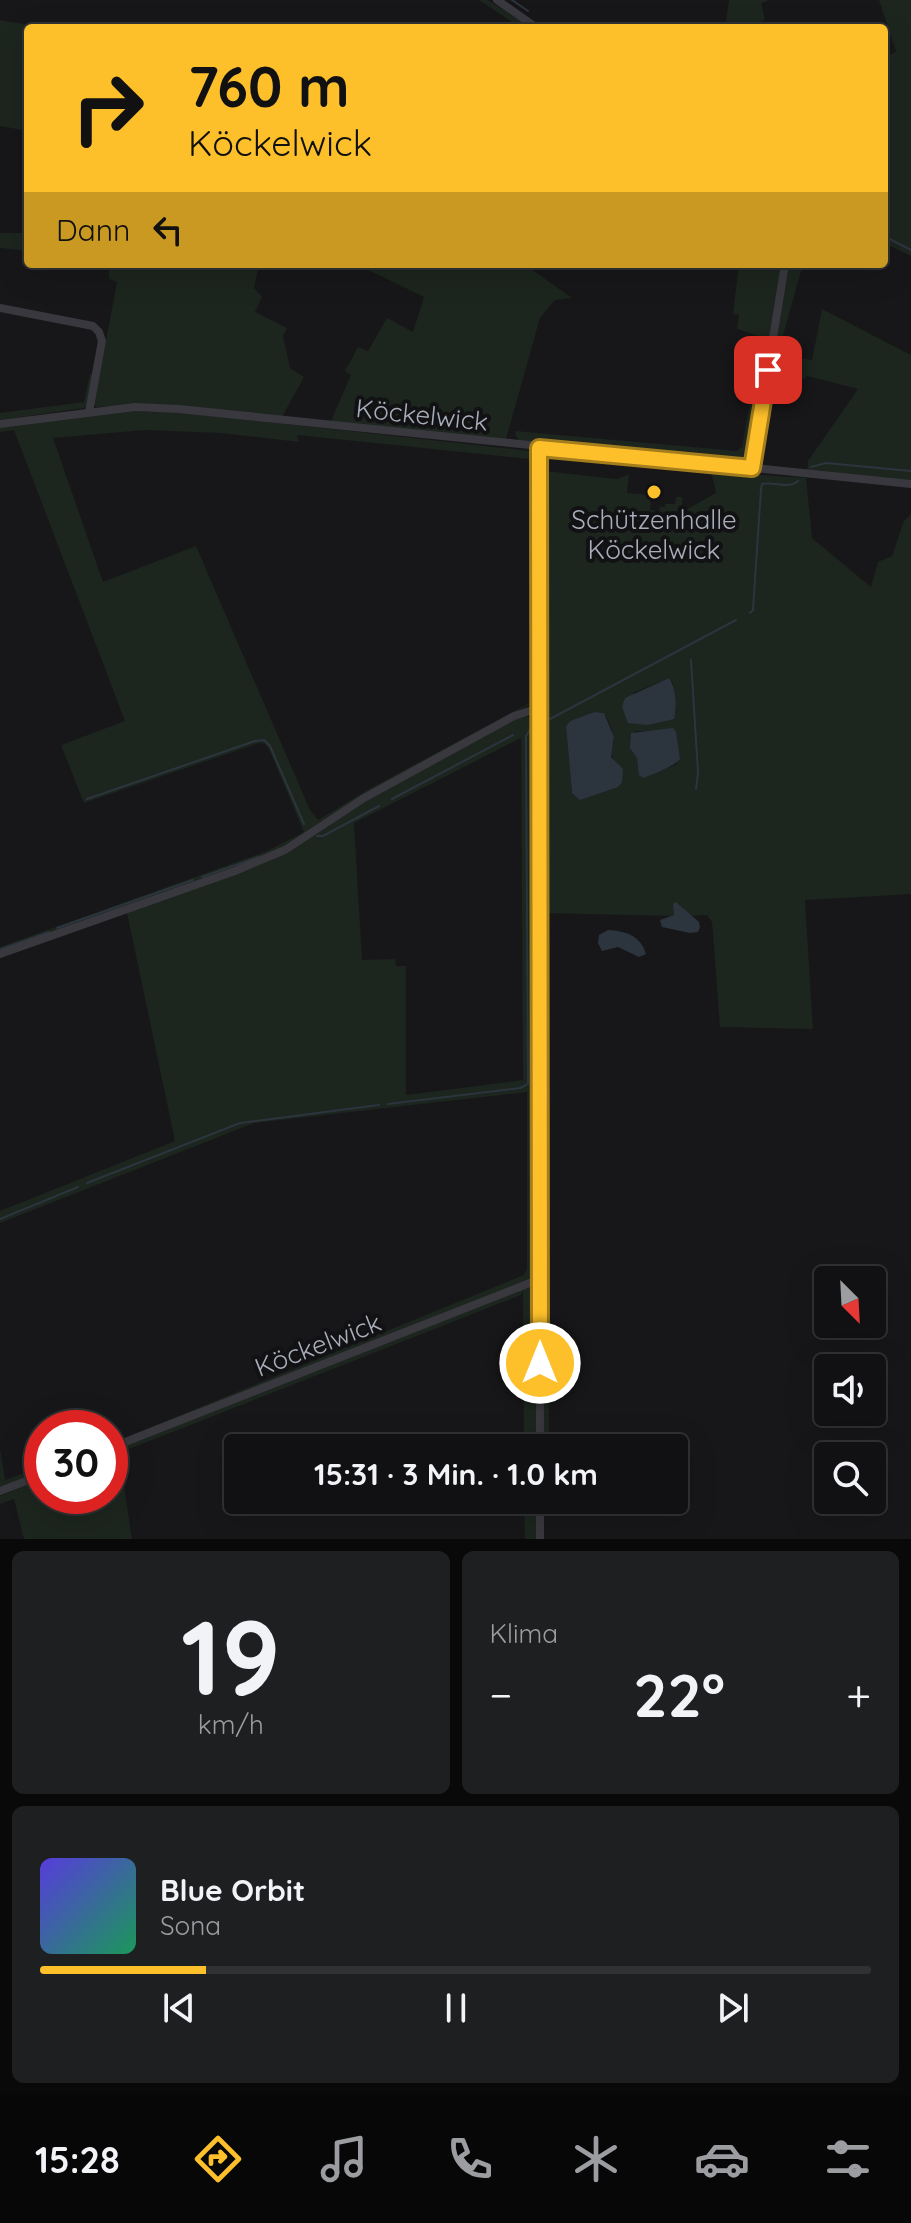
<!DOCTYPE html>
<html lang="de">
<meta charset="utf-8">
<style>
:root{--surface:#111113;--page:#1e1f21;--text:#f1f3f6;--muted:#9c9da0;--line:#303133;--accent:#fdc02b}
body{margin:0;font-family:Quicksand,sans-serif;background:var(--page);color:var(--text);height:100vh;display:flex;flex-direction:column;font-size:30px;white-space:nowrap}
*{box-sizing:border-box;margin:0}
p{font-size:26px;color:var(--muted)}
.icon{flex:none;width:44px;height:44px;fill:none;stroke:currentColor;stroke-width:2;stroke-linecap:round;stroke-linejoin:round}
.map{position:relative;height:1539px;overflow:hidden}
.panel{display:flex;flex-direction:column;gap:12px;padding:12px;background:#09090a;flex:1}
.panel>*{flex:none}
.banner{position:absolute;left:24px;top:24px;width:864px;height:244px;border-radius:8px;box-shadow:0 8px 32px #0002,0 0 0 2px var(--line);background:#fdc02b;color:#111;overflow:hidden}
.needle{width:52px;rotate:156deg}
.tools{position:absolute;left:814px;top:1266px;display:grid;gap:16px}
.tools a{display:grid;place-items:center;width:72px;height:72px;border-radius:8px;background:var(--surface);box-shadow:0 8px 32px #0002,0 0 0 2px var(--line);font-size:40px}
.speed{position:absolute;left:24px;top:1410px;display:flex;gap:16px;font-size:40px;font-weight:700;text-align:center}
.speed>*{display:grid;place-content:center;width:104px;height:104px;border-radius:50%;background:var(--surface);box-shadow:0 8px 32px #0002,0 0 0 2px var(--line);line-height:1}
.speed .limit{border:12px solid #d22;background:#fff;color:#111}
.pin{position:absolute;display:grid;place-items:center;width:68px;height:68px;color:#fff;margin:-34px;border-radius:16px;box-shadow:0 4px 12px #0006}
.me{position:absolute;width:88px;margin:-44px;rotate:0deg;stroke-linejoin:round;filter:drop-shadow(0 0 6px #0008)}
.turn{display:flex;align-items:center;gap:28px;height:168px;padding:0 32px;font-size:36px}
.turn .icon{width:104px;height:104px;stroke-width:2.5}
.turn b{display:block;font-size:56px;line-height:68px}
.then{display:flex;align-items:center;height:76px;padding:0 32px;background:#0003;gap:16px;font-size:30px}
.big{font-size:60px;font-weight:800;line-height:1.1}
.panel .widget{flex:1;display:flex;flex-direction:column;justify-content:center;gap:12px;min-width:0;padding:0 28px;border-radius:12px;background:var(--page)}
.panel .dial{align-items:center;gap:0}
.dial b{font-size:104px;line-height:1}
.song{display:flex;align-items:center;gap:24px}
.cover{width:96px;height:96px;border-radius:12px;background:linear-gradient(135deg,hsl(250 70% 55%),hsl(150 70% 35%))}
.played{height:8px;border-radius:4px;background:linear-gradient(90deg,var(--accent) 20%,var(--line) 20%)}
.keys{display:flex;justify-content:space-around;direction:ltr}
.heat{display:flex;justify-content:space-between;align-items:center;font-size:44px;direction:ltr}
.panel .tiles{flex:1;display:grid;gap:12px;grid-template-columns:1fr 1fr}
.widget:last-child{grid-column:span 2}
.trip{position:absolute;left:224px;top:1434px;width:464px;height:80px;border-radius:8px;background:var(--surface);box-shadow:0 8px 32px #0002,0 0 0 2px var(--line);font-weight:800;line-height:80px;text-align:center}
.menu{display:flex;height:128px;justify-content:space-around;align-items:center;background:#070708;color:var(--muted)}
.menu .icon{width:56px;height:56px}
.menu .active{color:var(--accent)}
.menu b{font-size:36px;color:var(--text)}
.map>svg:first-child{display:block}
.green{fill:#1c251e;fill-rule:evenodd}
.water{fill:#2c353e}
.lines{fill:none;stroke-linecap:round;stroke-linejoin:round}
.stream{stroke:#2c353e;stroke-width:2}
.street{stroke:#38383e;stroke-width:8}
.route-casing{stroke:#a47d1c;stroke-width:20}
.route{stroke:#fdc02b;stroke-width:14}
.poi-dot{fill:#fdc02b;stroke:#121214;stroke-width:3}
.labels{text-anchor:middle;stroke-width:8;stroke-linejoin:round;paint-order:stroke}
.street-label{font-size:26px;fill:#a8adba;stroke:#121214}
.poi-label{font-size:26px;fill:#a8adba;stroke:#121214}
</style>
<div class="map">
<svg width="911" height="1539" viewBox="0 0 911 1539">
<rect width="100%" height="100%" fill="#171719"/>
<g class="green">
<path d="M479 0H488L531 28H521Z"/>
<path d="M729 0H769L761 3 765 20 759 22 761 28H725Z"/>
<path d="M879 0H911V256L884 243V57L896 52Z"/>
<path d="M0 20 46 28H28V131L0 126Z"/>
<path d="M0 233H28V251L0 248Z"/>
<path d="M95 264H237L258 269 254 288 262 297 255 312 287 328 283 336 290 368 304 377 282 417 153 404 96 407 94 404 117 282 109 279V267Z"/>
<path d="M356 264H524L572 298 555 300 540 318 506 439 330 423 351 375 345 371 358 347 368 351 387 318 413 332 424 297Z"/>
<path d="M739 264H782L771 340 737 329 739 315 733 314Z"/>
<path d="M787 264H803L782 339 775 340Z"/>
<path d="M822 309 911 355V481L807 471 808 461 858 389 807 376 799 383 796 402 766 398 771 368 797 358 812 360Z"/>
<path d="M760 347 767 355 752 448 744 461H718L519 440 516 436 515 431 737 451 742 447Z"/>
<path d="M90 374 94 375 88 404 84 408 0 420V413L84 402Z"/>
<path d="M125 411 178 412 530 451 537 462 536 701 368 793 271 854 0 952V947L267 851 304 832 269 749 265 744 259 743 84 803 61 745 125 721 14 430 0 432V428ZM145 430 220 433 299 442 297 435 529 459 533 469V701L369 789 318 820 310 810 196 546 103 582 53 438Z"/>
<path d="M548 452 604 456 605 460 594 463 553 460 549 458Z"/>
<path d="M710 467 742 470 749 474 806 478 812 538 871 587 878 562 892 556 904 521 911 514V894L805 900 813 1029 720 1027 712 922 707 915 690 916 678 903 673 916 543 913 542 474 545 471 617 479 629 474 627 493 651 495 650 510 659 511 660 507H665V504H675L676 497H682V512L716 493ZM669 678 673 683 676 713 633 693ZM594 712 604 713C608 720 614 733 614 740 614 750 608 750 614 760L572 793 566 726 570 721ZM634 731H649L677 764 648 776 638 764Z"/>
<path d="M527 716 537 721 538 1273 535 1277 132 1437 129 1436 524 1275 527 1268V1092L254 1123 0 1223V1211L175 1141 127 913 247 869 365 800 513 720ZM521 738 523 1080 406 1095V966H396L395 959 362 960 354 823Z"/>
<path d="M547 1028 549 1448H544L543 1034Z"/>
<path d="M531 1286 538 1288 539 1448H524L523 1290 521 1295 119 1453 132 1539H24L14 1499 0 1504V1496L42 1479V1496H110V1452Z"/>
<path d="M0 1449 5 1480 42 1467V1473L0 1489Z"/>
<path d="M524 1500H539V1539H525Z"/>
</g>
<g class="water">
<path d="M669 678C676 687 677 708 674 719L648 725 628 723 622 707 625 698Z"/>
<path d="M594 712 604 713 614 737 611 757 623 769 622 782 618 787 580 800 572 793 566 726 570 721Z"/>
<path d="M673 728 676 732 680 759C673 767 654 774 643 778L639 775 637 758 630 748 631 733Z"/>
<path d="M676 902 699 922 700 927 698 932 690 933 662 927 660 920 674 915 673 904Z"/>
<path d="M608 930C626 931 641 936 646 954L639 957 618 947 602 951 598 943 599 935Z"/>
</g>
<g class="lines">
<g class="stream">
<path d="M512 0 528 11"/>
<path d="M553 27 555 28"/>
<path d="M884 236 911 250"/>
<path d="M811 467 826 463 911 471"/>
<path d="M750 613 753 610 761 489 762 484C775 481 788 490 798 481"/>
<path d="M691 660 698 772 696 789"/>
<path d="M550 719 736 620"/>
<path d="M87 799 255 741 264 740 270 746 304 824"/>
<path d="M392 799 513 735"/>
<path d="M317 836H323L379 806"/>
<path d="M202 877 258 857"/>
<path d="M57 928 193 880"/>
<path d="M1 949 49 932"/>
<path d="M388 1104 520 1088 528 1084 526 736 531 728"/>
<path d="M87 1183 240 1123 379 1105"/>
<path d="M0 1219 78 1187"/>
</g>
<g class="street">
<path d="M497 0 537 28"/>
<path d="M0 308 93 326 99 332 102 341 89 412"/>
<path d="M0 424 135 407 179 409 911 484"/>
<path d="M539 448 540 1448"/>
<path d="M752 468 785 264"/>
<path d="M0 954 235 871 285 850 364 798 514 716 539 708"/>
<path d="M110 1448 540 1279"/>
<path d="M0 1491 42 1475"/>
<path d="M540 1539V1500"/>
</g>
</g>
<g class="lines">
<defs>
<path id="route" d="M540 1363 539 448 752 468 768 370"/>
</defs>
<use href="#route" class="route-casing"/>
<use href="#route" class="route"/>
</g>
<circle class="poi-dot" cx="654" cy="492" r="8"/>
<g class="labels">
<g class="street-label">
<text transform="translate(422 415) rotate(6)" y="9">Köckelwick</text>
<text transform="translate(318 1345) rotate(-21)" y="9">Köckelwick</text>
</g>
<g class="poi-label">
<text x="654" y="529">Schützenhalle<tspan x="654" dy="30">Köckelwick</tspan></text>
</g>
</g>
</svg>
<div class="tools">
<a><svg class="needle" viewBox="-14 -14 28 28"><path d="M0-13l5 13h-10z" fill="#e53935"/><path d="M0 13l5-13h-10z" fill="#9c9da0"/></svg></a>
<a><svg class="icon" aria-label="sound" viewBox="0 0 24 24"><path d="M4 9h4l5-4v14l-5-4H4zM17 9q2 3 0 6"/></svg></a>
<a><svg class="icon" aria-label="search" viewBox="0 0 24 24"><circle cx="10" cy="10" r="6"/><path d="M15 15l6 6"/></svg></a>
</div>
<div class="speed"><div class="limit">30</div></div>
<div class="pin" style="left:768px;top:370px;background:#d93025"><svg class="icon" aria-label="arrive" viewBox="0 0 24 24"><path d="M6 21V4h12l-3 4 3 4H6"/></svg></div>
<svg class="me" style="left:540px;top:1363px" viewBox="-20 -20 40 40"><circle r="17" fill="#fdc02b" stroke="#fff" stroke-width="3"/><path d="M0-11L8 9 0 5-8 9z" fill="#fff"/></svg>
<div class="trip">15:31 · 3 Min. · 1.0 km</div>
<div class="banner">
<div class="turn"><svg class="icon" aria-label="right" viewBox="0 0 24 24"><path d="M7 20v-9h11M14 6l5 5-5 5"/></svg><div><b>760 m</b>Köckelwick</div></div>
<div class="then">Dann<svg class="icon" aria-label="left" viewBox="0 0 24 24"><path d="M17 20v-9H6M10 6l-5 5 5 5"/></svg></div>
</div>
</div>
<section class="panel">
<div class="tiles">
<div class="widget dial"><b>19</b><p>km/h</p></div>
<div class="widget"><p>Klima</p>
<div class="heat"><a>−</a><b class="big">22°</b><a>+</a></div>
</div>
<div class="widget">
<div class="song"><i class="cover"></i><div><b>Blue Orbit</b><p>Sona</p></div></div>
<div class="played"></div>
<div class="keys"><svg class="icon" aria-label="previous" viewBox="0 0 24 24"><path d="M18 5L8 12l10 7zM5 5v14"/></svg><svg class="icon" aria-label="pause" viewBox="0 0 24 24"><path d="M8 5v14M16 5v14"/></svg><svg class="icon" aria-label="next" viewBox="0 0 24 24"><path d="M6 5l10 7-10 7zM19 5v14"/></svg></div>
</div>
</div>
</section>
<nav class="menu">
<b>15:28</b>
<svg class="icon active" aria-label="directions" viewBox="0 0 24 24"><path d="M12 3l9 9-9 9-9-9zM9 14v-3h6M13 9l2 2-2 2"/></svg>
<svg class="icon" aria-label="music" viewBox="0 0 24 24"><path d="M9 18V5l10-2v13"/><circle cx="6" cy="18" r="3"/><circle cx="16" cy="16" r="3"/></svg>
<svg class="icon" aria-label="phone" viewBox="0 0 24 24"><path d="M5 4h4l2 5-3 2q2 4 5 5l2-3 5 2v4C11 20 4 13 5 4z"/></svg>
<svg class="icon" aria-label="climate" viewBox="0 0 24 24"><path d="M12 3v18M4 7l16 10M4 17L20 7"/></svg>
<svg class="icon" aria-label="car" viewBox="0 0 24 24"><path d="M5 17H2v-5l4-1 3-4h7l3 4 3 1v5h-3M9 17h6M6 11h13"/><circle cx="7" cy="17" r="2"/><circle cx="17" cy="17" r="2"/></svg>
<svg class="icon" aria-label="filters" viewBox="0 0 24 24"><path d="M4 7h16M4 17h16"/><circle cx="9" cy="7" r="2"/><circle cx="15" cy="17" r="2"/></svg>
</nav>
